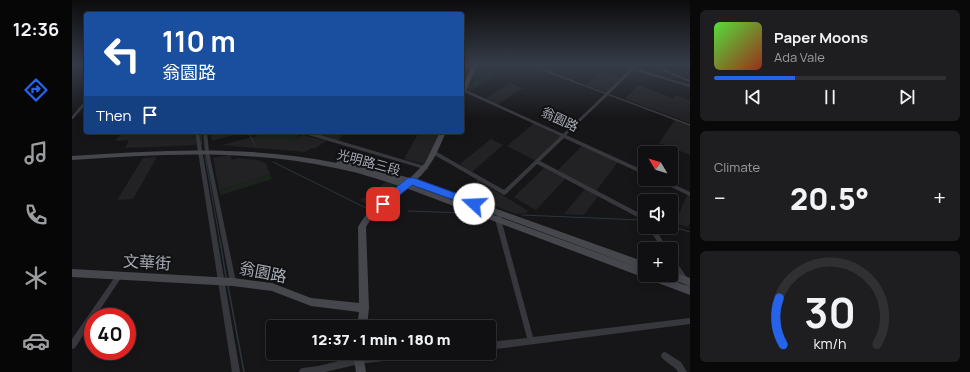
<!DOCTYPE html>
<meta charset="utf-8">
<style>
:root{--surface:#101012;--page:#1e1e20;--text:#f1f3f6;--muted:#9c9d9f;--line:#303032;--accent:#2563eb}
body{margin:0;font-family:Manrope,"Noto Sans TC",sans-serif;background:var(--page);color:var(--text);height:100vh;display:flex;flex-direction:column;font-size:15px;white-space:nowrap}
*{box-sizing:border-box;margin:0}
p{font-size:13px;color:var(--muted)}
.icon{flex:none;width:22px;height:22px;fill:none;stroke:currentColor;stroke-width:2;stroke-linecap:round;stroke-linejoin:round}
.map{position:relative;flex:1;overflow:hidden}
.sheet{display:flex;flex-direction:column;gap:10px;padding:10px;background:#09090a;width:280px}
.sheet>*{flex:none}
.top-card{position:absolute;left:12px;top:12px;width:380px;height:122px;border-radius:4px;box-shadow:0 2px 10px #0003,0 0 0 1px var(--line);background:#1a4fa0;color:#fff;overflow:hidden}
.needle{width:26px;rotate:308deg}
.controls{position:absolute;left:566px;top:146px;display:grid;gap:8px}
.controls a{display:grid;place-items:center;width:40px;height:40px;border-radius:4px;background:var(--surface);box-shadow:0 2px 10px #0003,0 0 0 1px var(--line);font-size:20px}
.speed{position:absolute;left:12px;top:308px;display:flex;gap:8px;font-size:20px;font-weight:700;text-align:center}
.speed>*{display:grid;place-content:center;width:52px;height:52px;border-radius:50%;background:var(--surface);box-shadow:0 2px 10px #0003,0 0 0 1px var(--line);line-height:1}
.speed .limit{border:6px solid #d22;background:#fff;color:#111}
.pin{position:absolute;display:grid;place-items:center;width:34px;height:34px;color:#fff;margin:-17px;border-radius:8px;box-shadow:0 2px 6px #0006}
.me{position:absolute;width:44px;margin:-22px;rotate:290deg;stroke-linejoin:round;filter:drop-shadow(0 0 3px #0008)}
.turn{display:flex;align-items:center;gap:14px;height:84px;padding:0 12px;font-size:18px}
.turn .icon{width:52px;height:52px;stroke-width:2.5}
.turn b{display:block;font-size:28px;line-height:34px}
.then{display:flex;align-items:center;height:38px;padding:0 12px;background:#0003;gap:8px;font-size:15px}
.big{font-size:30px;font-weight:800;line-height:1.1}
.sheet .tile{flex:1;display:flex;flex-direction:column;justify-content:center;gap:6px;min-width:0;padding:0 14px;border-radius:6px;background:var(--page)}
.sheet .dial{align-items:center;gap:0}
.dial svg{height:104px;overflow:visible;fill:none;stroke:var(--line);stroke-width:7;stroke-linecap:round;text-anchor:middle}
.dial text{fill:var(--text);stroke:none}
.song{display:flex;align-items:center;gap:12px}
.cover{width:48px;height:48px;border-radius:6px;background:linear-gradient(135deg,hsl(110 70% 55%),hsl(10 70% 35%))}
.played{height:4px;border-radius:2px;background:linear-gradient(90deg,var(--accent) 35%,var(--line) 35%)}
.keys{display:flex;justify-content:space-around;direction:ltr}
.heat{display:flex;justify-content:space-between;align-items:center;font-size:22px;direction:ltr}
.trip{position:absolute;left:194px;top:320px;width:230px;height:40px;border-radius:4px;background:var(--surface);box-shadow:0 2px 10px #0003,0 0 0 1px var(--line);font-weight:800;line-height:40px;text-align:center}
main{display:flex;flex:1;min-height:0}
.tabs{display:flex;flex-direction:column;width:72px;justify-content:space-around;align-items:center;background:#060607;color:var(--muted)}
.tabs .icon{width:28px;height:28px}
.tabs .on{color:var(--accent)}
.tabs b{font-size:18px;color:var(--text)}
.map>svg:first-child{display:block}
.built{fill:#222225}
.green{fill:#1c231d}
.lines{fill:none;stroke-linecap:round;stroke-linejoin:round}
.stream-far1{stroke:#2c353c;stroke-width:1}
.stream{stroke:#2c353c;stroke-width:1.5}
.street{fill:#37383d;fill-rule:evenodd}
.secondary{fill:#45474d;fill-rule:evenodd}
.route{fill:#2563eb;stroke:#184099}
.labels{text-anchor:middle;stroke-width:4;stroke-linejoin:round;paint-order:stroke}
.street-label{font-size:13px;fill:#a8adb8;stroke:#111113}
.near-street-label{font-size:16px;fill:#a8adb8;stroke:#111113}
</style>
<main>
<nav class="tabs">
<b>12:36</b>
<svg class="icon on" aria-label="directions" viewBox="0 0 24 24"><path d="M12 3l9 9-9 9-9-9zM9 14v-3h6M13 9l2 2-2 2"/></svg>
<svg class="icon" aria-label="music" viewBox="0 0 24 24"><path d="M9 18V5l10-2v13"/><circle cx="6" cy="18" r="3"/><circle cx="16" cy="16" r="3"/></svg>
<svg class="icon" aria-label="phone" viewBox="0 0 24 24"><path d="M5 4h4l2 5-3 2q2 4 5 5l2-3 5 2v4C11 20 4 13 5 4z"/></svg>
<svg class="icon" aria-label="climate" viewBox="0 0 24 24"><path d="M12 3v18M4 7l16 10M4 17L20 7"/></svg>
<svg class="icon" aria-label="car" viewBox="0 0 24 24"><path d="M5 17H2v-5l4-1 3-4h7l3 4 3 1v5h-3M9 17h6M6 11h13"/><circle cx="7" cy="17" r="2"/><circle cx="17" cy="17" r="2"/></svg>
</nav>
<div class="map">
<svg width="618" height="372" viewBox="0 0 618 372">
<rect width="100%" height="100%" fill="#161618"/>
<g class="built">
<path d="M529 72 550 79 535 92 514 85Z"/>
<path d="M438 83 451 88 425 105 413 99Z"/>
<path d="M566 85 601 98 604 95 618 100V123L553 99Z"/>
<path d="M603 120 618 126V155L587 143Z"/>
<path d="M462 123 490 136 464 161 435 146Z"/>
<path d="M85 132H122L125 142 124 145 53 148 57 140 43 141 49 134Z"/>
<path d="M138 132H173L140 141Z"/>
<path d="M236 132H273L266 141Z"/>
<path d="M347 132H369L353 163 351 164 332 159Z"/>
<path d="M231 135 255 141 242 149 240 148 233 152 149 145 185 136 186 138H214L220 141Z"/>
<path d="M419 139 431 145 400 172 388 164Z"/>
<path d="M511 145 546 162 524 191 485 171Z"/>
<path d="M158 155 160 160 166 158 186 160 191 162 194 163 198 174 147 190 141 158Z"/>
<path d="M85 157 61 199 45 200 71 158Z"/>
<path d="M472 168 493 179 464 210 442 197Z"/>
<path d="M406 180 456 211 454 213 444 214 389 194Z"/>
<path d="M314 182 324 186 299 207 288 200Z"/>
<path d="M513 189 526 196 512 215 492 214Z"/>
<path d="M616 193 618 194V223L616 227 603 223Z"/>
</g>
<g class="green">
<path d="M415 73 423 76 398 91 395 89 397 84Z"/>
<path d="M182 132H220V135H226L227 137 220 141 214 138H186Z"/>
<path d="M198 174 200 179 149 195 147 190Z"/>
</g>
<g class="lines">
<g class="stream-far1">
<path d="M128 132 130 144"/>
<path d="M176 132 183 145"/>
<path d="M133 156 148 241"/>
<path d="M201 162 294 208"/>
<path d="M336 211 394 213"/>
<path d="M450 215 568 220"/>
<path d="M599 226 618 232"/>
</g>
<g class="stream">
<path d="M148 240 154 277"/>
<path d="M156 286 172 372"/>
</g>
<g class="street">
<path d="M456 65H461L534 93 562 65H565L562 68 618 85V87L561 70 537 94 618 124V126L536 95 494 135 573 171V175L492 138 468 161 569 214 573 216V221L465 164 434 194 432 195 359 153V151H363L432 190 489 136 390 91V89H392L491 134 533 94Z"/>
<path d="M576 65H581L618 80V82Z"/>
<path d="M13 101H14V104L1 119H0V116Z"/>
<path d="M123 132H127L168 372H160Z"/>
<path d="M131 132H135L137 152 164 282 163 284 161 285 159 284 158 282 133 152Z"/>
<path d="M233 132H238L356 167V169H352L236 135Z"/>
<path d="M584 179H590L618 192V196L584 180Z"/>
<path d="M428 211 430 212 431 213 429 219 461 337 618 318V324L417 350V342L455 338 423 219 426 212Z"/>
<path d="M576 227H582L596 249H590Z"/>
<path d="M599 256 601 257 618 282V291L616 290 599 264Z"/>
<path d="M47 273 49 274 50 276 49 278 23 317H21V320L3 348 0 349V339L45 274Z"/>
<path d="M593 352 609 362 615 372H606C602 365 593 363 589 356L590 353Z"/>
<path d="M314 353H349L348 356 345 357 287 364 253 372H227L228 369 231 368 246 366 287 356Z"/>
</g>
<g class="secondary">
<path d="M400 65H405L393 93 390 95V88Z"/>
<path d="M368 132H374C366 150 360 167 344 180L573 262V270L340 184 339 185 573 270V275H587L618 287V295L334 188C319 200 303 210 294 227L297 308 295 327H285L287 312 239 306 200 291 161 286 0 277V269L161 278 200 283 239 298 287 303 286 227C296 209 311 198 327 186 306 179 285 172 263 168 177 149 87 154 0 160V156C88 150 178 145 265 163L264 162 265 160H267L338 178 353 163Z"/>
<path d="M599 271 618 278V286L596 278 595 275H599Z"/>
<path d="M283 353H293L292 360 294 372H284L282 360Z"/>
</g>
</g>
<linearGradient id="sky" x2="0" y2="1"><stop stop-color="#0c0c0d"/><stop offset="0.55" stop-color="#363c48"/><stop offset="1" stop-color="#363c48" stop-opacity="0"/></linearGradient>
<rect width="618" height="118" fill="url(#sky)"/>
<path class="route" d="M336 178H342L405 201 407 204 402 207 340 185 314 206H307L306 204 307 201Z"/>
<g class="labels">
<g class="street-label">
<text transform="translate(488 119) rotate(25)" y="5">翁園路</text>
<text transform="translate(297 162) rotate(15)" y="5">光明路三段</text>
</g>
<g class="near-street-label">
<text transform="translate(75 262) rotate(3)" y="6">文華街</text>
<text transform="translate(191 272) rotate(11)" y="6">翁園路</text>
</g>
</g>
</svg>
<div class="controls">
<a><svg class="needle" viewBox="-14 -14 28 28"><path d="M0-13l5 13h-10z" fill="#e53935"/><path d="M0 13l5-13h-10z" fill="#9c9d9f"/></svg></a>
<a><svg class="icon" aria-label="sound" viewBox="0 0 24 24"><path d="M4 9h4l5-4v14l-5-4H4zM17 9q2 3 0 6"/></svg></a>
<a>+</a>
</div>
<div class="speed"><div class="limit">40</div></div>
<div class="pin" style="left:311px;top:204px;background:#d93025"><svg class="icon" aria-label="arrive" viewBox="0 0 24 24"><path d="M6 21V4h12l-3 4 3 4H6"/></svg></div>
<svg class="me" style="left:402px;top:204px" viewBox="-20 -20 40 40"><circle r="19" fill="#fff"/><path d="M0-13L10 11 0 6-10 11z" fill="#2563eb"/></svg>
<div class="trip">12:37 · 1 min · 180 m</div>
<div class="top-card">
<div class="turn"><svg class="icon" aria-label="left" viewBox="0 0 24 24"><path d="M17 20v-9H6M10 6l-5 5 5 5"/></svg><div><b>110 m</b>翁園路</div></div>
<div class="then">Then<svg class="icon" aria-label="arrive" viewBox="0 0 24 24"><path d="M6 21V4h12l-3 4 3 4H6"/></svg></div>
</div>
</div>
<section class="sheet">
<div class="tile">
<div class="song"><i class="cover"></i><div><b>Paper Moons</b><p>Ada Vale</p></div></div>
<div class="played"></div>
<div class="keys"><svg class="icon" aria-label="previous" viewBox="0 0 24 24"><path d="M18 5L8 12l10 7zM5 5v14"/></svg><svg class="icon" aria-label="pause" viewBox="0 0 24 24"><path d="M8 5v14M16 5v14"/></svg><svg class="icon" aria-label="next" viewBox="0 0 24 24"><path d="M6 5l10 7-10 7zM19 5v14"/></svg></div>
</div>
<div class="tile"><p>Climate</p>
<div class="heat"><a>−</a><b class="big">20.5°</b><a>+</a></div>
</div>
<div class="tile dial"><svg viewBox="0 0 100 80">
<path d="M14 69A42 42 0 1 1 86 69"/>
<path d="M14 69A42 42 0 0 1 11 33" stroke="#2563eb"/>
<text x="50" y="56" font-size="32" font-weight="700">30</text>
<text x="50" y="72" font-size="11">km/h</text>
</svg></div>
</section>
</main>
